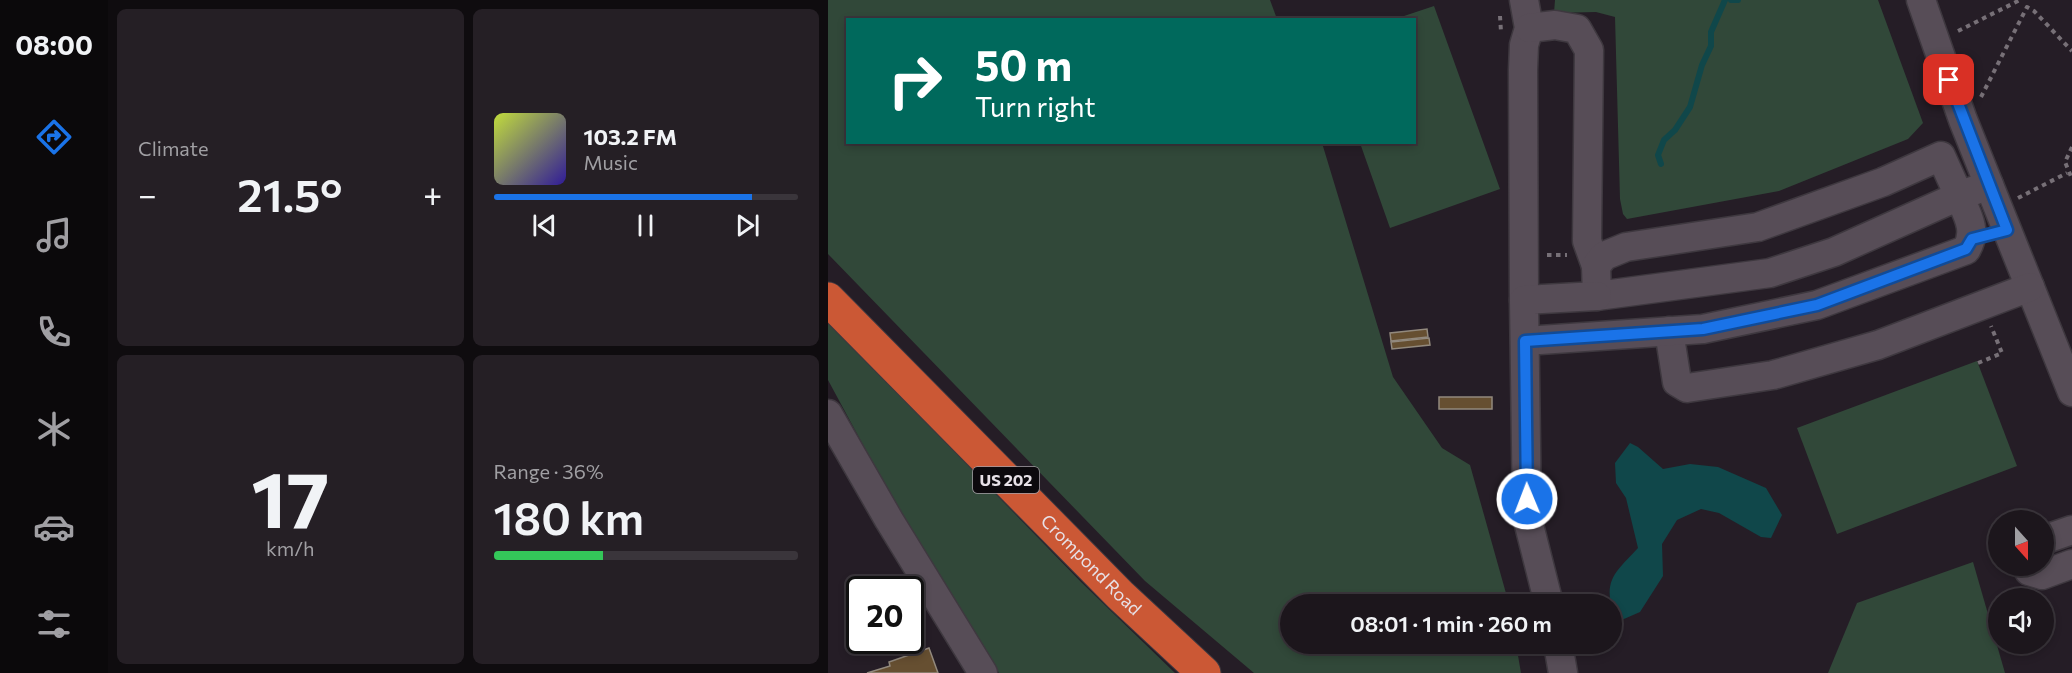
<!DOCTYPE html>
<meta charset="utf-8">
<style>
:root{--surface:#1c161c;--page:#251f25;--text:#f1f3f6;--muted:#a09fa3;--line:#3a353b;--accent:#1a73e8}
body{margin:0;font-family:Commissioner,sans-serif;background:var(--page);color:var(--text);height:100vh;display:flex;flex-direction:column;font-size:22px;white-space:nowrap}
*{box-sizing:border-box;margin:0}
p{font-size:20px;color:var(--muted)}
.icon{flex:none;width:33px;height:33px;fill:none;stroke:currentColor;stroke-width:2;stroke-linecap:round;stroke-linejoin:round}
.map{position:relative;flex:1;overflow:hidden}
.sheet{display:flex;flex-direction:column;gap:9px;padding:9px;background:#0f0c0f;width:720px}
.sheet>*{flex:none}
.guide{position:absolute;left:18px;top:18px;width:570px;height:126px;border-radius:0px;box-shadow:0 3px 9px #0003,0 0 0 2px var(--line);background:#00695c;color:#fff;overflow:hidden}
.needle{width:39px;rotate:159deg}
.tools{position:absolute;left:1160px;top:510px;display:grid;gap:12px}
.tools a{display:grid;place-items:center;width:66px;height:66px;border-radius:50%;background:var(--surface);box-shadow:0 3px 9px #0003,0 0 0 2px var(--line);font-size:30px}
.speed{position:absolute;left:18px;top:576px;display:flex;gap:12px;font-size:30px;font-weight:700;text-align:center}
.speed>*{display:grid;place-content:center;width:78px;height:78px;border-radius:50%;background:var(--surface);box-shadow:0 3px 9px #0003,0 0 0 2px var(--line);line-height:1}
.speed .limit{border:3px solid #111;border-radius:9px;background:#fff;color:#111}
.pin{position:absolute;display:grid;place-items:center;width:51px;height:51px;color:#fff;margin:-26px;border-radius:12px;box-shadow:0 3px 9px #0006}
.me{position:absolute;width:66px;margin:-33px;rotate:359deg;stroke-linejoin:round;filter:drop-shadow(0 0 4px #0008)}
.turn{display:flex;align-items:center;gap:21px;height:126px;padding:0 30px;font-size:27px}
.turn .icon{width:78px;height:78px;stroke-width:2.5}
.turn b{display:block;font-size:42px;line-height:51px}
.big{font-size:45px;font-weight:600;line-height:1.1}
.sheet .widget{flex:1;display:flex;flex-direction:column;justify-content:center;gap:9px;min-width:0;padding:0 21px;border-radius:9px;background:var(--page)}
.sheet .dial{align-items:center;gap:0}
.dial b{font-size:78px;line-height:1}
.song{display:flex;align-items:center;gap:18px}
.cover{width:72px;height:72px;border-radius:9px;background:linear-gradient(135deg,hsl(70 70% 55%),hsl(250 70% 35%))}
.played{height:6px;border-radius:3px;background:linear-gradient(90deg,var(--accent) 85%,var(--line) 85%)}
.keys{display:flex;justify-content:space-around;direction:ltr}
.heat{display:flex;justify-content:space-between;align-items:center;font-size:33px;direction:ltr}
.charge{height:9px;border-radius:4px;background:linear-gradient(90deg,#34c759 36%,var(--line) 0)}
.sheet .tiles{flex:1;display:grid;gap:9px;grid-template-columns:repeat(2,1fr)}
.trip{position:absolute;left:452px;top:594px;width:342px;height:60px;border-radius:30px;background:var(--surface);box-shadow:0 3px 9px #0003,0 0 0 2px var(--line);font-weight:600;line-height:60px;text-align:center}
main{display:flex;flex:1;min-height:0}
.tab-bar{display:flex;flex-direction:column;width:108px;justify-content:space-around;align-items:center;background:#0b090b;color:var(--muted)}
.tab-bar .icon{width:42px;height:42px}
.tab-bar .current{color:var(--accent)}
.tab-bar b{font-size:27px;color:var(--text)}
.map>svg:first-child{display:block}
.green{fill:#314839}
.water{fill:#10474a}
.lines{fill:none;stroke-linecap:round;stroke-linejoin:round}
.stream{stroke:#10474a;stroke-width:6}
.building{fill:#664f31;stroke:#92897d;stroke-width:1.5}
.minor-casing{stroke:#3e383f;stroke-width:31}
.highway-casing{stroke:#3e383f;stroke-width:35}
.path{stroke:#777077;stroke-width:4;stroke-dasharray:4.5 4.5;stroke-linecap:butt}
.minor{stroke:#574d57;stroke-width:28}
.highway{stroke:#cb5835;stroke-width:33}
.route-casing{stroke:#114b97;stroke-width:15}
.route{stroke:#1a73e8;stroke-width:10}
.labels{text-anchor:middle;stroke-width:6;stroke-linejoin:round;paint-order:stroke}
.shield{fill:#0c090d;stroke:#a5a0a6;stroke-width:1.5}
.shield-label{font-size:16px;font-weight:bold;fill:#e7e1e7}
.street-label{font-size:18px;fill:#e7e1e7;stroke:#0c090d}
</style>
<main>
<nav class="tab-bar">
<b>08:00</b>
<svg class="icon current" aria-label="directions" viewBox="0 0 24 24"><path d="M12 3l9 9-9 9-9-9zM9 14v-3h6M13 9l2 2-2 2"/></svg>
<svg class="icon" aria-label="music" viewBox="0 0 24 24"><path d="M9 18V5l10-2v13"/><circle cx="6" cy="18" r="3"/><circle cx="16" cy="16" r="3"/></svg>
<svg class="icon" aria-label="phone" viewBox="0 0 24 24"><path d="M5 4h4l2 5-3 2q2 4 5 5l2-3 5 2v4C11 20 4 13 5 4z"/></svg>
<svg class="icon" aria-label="climate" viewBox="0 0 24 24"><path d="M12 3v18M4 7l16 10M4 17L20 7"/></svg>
<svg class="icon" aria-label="car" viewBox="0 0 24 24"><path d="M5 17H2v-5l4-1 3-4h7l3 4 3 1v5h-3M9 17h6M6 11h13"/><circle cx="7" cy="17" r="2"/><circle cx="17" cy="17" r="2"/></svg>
<svg class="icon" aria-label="filters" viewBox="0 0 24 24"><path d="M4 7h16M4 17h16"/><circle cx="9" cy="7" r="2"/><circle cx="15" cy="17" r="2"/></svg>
</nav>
<section class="sheet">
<div class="tiles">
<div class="widget"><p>Climate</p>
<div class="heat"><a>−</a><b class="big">21.5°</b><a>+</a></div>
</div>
<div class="widget">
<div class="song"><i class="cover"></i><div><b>103.2 FM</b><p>Music</p></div></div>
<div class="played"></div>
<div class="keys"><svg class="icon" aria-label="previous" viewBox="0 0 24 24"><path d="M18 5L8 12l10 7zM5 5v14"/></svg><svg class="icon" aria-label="pause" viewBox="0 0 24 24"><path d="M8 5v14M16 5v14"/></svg><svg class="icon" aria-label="next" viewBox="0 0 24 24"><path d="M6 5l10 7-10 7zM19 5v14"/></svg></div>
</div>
<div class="widget dial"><b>17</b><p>km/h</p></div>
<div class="widget"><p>Range · 36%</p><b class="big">180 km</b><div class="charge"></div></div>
</div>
</section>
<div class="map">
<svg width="1244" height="673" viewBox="0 0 1244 673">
<rect width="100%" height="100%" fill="#251d26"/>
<g class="green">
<path d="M0 0H442L449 19 20 20V142L494 143 565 377 614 448 642 465 681 604H462V644H688L693 673H426L317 581 0 254Z"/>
<path d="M727 0H1050L1095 123 1080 139 951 191 799 219 795 214 792 199 787 17 768 12 726 13Z"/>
<path d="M606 6 672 189 562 228 532 143 586 142V20L567 19Z"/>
<path d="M0 321 253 582 347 673H171L90 547 0 380Z"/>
<path d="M1149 361 1189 466 1009 534 969 428Z"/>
<path d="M1145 562 1177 673H1000L1029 603Z"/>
</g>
<path class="water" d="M802 443 810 447 835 469 862 464 890 467 938 488 954 515 943 538 933 537 891 513 873 509 849 520 834 544 835 576 812 612 789 622C783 615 785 613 783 604 777 577 792 568 810 548L798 498 788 483 787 463Z"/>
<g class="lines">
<g class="stream">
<path d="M903 0H910"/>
<path d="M833 164 830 155 836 140 847 130 862 107 874 65 883 46V32L897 0"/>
</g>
</g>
<g class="building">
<path d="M599 329 600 337 563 341 562 333Z"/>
<path d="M601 338 602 345 564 349 563 342Z"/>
<rect x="611" y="397" width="53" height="12"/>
<path d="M101 648 110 673H39L62 666 61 662Z"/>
</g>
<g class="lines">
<defs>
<g id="minor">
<path d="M696 0 701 28 696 45 695 70 696 300"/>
<path d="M1093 0 1135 120 1244 392"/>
<path d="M701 28 727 25 749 29 761 50 759 241 768 266"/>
<path d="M841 331 849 382 859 388 945 375 1050 345 1202 287"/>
<path d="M697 341 875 329 989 305 1138 250C1150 231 1139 214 1131 196L1006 252 942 273 769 296 768 266 776 256 798 247 930 227 1055 182 1113 156 1131 196 1161 185"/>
<path d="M0 414 61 520 155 673"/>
<path d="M1215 540 1244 530"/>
<path d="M1199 566 1201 571 1214 575 1244 564"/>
<path d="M721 604 699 517 696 300 769 296"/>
<path d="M730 644 735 673"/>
</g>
<g id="highway">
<path id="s1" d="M0 299 292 595 376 673"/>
</g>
</defs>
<use href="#minor" class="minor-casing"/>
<use href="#highway" class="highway-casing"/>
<g class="path">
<path d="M672 16 673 32"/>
<path d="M1130 31 1192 0"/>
<path d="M1153 97 1199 7 1206 11 1244 51"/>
<path d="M1244 147 1237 162 1244 179"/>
<path d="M1190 198 1239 173"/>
<path d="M719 255H739"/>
<path d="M1150 363 1174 353 1163 326"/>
</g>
<use href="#minor" class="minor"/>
<use href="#highway" class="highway"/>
</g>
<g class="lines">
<defs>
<path id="route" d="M699 499 697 341 875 329 989 305 1138 249 1144 239 1179 230 1121 80"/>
</defs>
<use href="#route" class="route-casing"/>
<use href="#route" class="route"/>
</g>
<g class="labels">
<rect class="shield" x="145" y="467" width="66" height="26" rx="4.5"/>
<g class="shield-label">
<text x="178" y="486">US 202</text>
</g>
<g class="street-label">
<text dy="6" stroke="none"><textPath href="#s1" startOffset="374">Crompond Road</textPath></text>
</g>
</g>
</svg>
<div class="tools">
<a><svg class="needle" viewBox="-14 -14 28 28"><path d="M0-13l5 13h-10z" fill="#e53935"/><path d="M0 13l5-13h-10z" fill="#a09fa3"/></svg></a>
<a><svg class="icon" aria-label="sound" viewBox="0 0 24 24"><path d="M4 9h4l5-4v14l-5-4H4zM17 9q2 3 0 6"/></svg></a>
</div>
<div class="speed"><div class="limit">20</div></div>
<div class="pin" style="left:1121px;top:80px;background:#d93025"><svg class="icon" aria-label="arrive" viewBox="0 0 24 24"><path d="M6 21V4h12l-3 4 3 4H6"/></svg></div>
<svg class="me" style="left:699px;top:499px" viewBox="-20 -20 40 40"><circle r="17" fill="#1a73e8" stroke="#fff" stroke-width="3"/><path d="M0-11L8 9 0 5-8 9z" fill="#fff"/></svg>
<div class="trip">08:01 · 1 min · 260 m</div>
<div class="guide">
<div class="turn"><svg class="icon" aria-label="right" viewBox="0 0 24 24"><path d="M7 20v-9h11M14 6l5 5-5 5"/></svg><div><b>50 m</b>Turn right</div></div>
</div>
</div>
</main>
